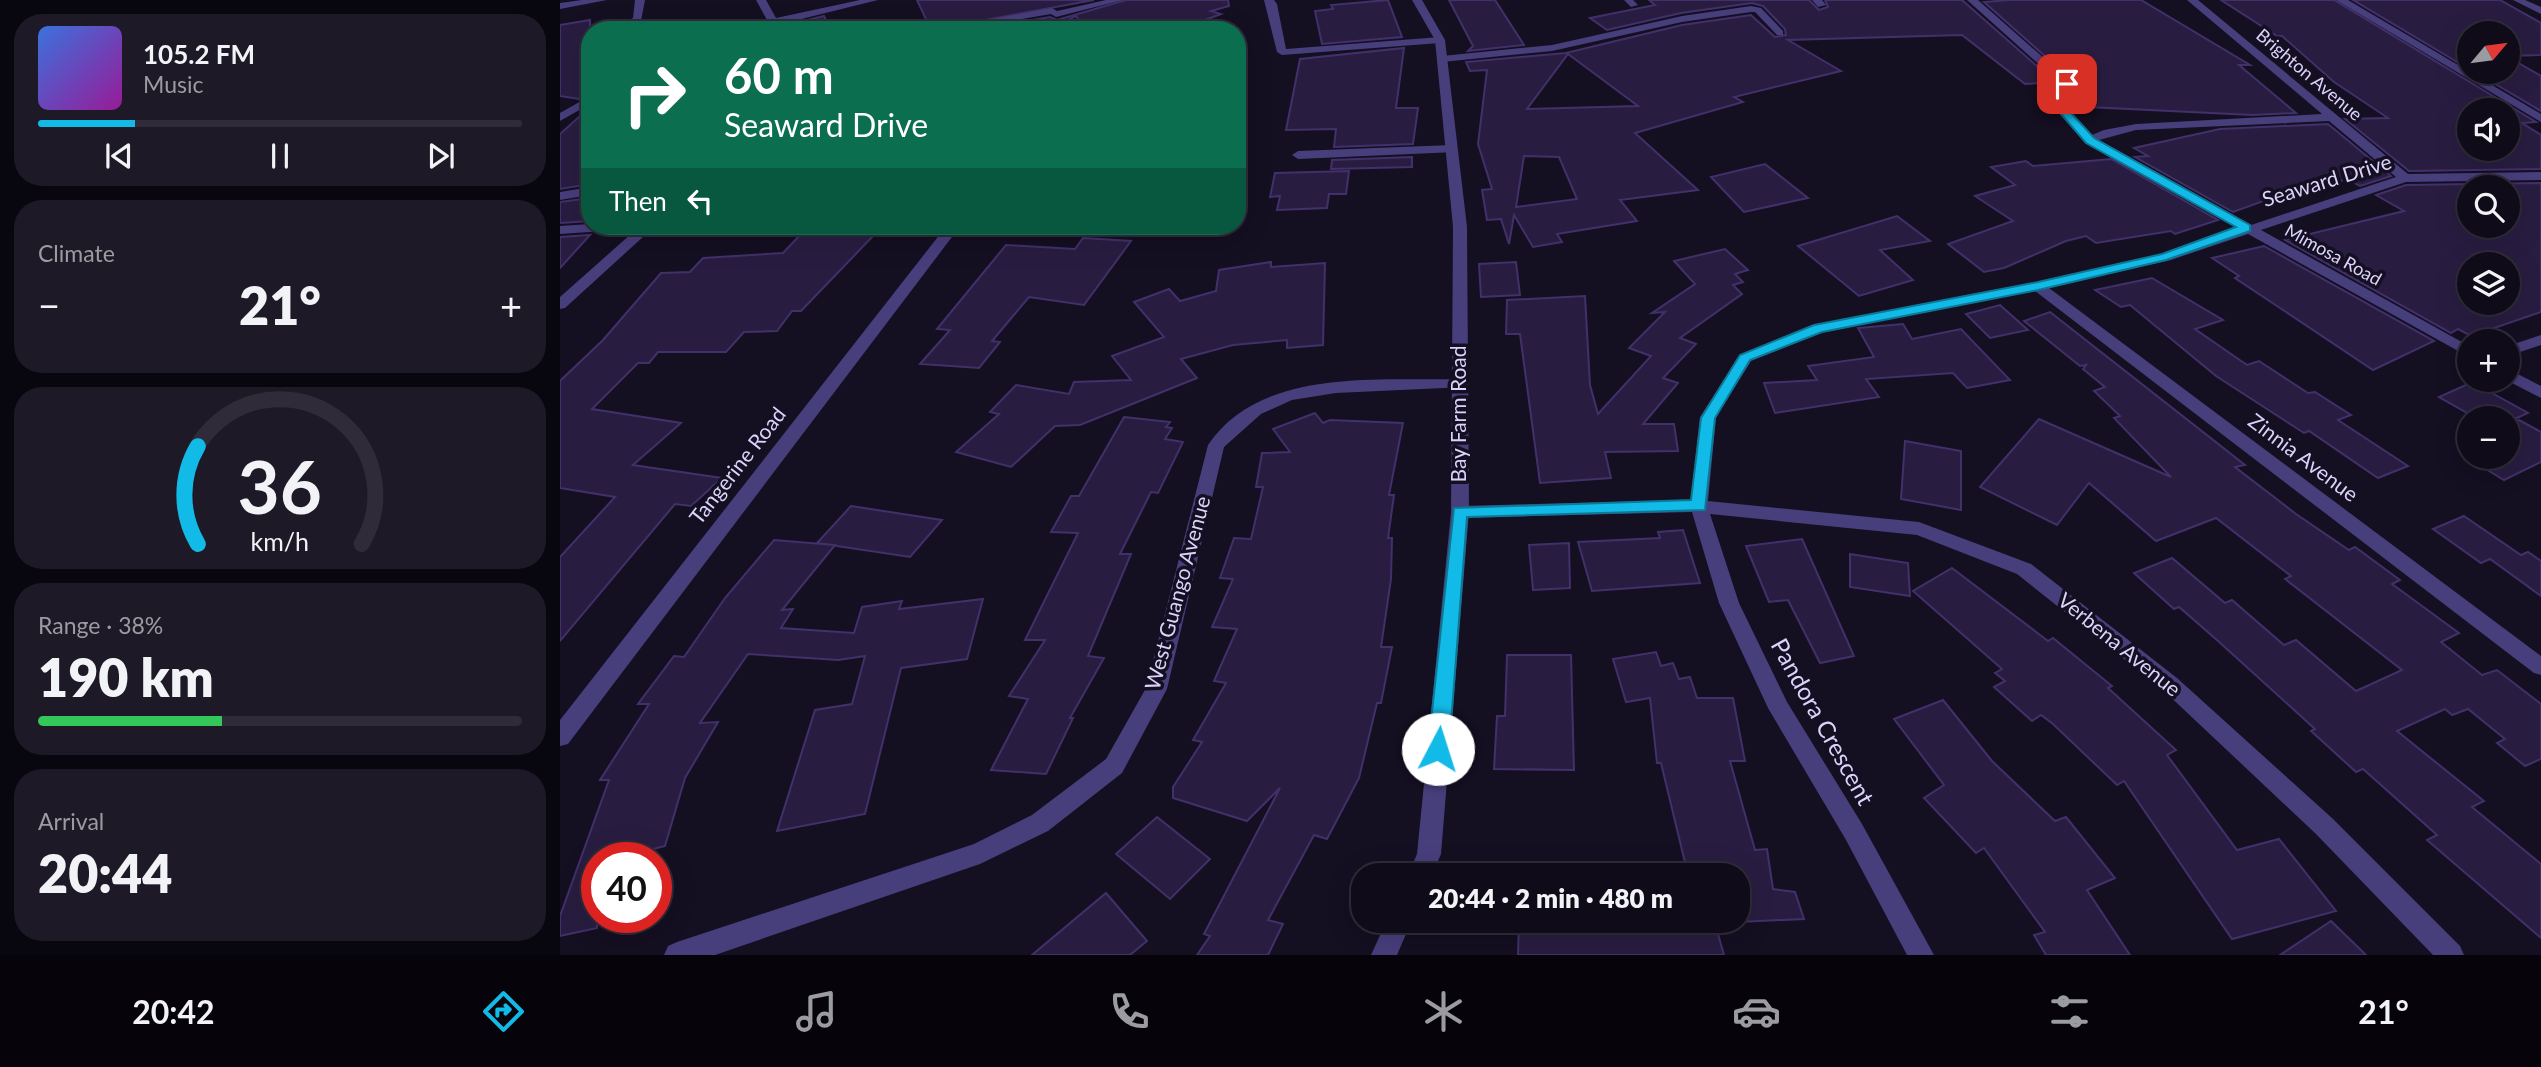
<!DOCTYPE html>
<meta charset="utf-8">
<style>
:root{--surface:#0f0b19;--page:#1d1926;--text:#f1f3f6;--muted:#9b9ba2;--line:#2f2b38;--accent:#12bae7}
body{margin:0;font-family:Lato,sans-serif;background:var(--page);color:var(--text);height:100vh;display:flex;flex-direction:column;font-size:26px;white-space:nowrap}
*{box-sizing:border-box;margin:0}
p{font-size:23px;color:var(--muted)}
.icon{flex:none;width:38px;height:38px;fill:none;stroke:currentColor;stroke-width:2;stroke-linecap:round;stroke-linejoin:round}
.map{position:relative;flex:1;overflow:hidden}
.side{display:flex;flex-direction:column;gap:14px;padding:14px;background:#08060e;width:560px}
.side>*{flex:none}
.hud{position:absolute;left:21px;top:21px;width:665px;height:214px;border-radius:28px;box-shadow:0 7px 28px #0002,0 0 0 2px var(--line);background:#0b6e4f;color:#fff;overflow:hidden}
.needle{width:46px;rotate:61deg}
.buttons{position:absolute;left:1897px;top:21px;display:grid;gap:14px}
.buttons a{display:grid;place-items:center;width:63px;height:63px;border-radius:50%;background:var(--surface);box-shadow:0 7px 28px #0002,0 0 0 2px var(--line);font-size:35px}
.speed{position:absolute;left:21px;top:842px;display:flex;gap:14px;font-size:35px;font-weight:700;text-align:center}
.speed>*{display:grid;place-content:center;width:91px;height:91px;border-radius:50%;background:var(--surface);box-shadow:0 7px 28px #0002,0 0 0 2px var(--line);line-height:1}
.speed .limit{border:10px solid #d22;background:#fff;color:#111}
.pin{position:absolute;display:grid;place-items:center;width:60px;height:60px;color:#fff;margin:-30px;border-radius:14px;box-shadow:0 4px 10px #0006}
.me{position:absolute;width:77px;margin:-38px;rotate:5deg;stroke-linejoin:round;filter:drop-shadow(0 0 5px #0008)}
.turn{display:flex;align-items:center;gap:24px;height:147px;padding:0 28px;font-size:32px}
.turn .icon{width:91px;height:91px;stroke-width:2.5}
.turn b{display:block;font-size:49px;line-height:60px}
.then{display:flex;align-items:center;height:66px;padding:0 28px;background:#0003;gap:14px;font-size:26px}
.big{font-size:52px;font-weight:800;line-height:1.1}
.side .widget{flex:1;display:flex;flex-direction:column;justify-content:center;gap:10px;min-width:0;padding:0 24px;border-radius:28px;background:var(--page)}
.side .dial{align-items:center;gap:0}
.dial svg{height:182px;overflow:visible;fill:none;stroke:var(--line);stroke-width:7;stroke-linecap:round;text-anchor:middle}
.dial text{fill:var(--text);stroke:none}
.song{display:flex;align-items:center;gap:21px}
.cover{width:84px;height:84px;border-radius:10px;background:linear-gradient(135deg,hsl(220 70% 55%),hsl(300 70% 35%))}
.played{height:7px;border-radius:4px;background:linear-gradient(90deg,var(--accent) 20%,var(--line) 20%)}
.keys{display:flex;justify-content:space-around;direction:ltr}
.heat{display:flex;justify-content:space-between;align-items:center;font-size:38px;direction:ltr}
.charge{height:10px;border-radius:5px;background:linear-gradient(90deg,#34c759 38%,var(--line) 0)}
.trip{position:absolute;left:791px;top:863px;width:399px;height:70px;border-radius:28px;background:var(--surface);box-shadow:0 7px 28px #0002,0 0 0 2px var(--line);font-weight:800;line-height:70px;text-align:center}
.tabs{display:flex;height:112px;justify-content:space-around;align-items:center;background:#06040a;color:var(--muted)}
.tabs .icon{width:49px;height:49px}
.tabs .on{color:var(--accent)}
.tabs b{font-size:32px;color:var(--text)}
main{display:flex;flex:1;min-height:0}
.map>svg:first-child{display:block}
.building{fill:#281d40;stroke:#42306a;stroke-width:2;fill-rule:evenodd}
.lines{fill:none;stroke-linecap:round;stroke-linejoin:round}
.service{fill:#473e7c;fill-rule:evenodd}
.minor{fill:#473e7c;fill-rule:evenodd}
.tertiary{fill:#473e7c;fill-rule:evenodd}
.route{fill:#12bae7;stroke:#0c7996;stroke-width:2}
.labels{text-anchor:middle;stroke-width:7;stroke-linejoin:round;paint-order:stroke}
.far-street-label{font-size:18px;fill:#dcd2fb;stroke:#140f21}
.street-label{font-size:21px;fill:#dcd2fb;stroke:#140f21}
.near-street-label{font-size:24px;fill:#dcd2fb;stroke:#140f21}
</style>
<main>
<section class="side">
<div class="widget">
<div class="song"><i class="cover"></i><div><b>105.2 FM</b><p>Music</p></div></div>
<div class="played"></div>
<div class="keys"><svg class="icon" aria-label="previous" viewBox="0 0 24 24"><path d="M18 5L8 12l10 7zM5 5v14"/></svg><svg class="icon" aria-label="pause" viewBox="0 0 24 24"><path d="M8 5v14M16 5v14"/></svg><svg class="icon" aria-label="next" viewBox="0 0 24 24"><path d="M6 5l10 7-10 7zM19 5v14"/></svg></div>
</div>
<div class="widget"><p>Climate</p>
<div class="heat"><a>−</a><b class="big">21°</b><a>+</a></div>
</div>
<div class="widget dial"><svg viewBox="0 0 100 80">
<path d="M14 69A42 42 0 1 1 86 69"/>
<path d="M14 69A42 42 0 0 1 14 26" stroke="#12bae7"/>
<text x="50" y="56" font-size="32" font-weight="700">36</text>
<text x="50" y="72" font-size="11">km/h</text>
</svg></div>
<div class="widget"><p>Range · 38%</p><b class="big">190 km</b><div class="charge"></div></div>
<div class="widget"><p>Arrival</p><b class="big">20:44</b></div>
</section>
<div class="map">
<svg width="1981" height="955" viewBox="0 0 1981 955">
<rect width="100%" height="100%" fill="#140f21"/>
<g class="building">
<path d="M357 0H534L371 30Z"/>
<path d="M566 0H668L669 6 651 11 661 14 619 30H525L516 16 488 30H414L490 17 497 20Z"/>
<path d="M828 0 842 37 762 44 755 11 773 9 771 5Z"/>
<path d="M889 0H935L964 45 908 51 913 46Z"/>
<path d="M1089 0H1249L1259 10 1268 7 1265 0H1402L1495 82 1465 84 1402 35 1228 40 1281 71 1174 97 1183 102 1075 133 1138 190 1060 200 1077 221 997 234 1002 242 973 247 954 215 949 244 941 219 927 220 922 190 932 189 918 144 927 70 910 71 906 62 1006 53 1122 25 1191 15 1215 37 1226 35 1225 29 1203 6 1192 3 1121 13 1047 30 1030 18 1095 5ZM1008 54 1078 106 967 109ZM964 156 999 157 1017 199 956 207Z"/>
<path d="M1449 0H1581L1690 65H1679L1736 113 1692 115 1528 107 1526 81H1513L1424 2Z"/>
<path d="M1661 0H1774L1976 122 1962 123 1981 135V169L1849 171 1785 119 1828 118 1774 82 1722 36H1717ZM1909 110H1948V149H1909Z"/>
<path d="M1793 0H1940L1981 23V55L1948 56V33H1909V69Z"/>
<path d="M264 16 270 30H251L245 25 244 21Z"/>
<path d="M30 20V94L19 99 0 96V25Z"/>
<path d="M844 48 836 108H858L853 144 774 147 776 129 726 130 740 59Z"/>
<path d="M1948 57 1981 76V111L1915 72H1948Z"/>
<path d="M30 107V184L0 189V134Z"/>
<path d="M1768 124 1831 176 1800 186 1787 179 1746 192 1740 188 1673 212 1575 157 1588 156 1574 148 1660 129Z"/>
<path d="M852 157V167L771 169 772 160Z"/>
<path d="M1551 159 1658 220 1615 234 1611 231 1536 243 1526 236 1506 241 1444 268 1424 272 1388 244 1453 221 1415 196 1455 185 1431 167 1466 161 1473 166Z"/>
<path d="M1205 164 1248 198 1184 212 1151 177Z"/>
<path d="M789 171 786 194H769L767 208 717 210 720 196 710 197 715 173Z"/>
<path d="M1981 183V312L1911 336 1898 329 1891 333 1725 240 1844 211 1816 195 1846 185ZM1909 187H1948V226H1909ZM1909 264H1948V303H1909Z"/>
<path d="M30 198V221L0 223V202Z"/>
<path d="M1337 216 1370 241 1320 250 1353 280 1299 296 1238 246Z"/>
<path d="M242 233 315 234 241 311H232L217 331 184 332 166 352H98L89 363H78L32 409 121 423 73 465 162 478 131 506 115 504 0 641V557L55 497 0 488V381L43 340 101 273 130 272 143 258 223 253Z"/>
<path d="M30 235 0 268V237Z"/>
<path d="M523 238 571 241 524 305 469 297 432 341 440 342 419 368 360 364 390 330 377 329 446 245 515 249Z"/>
<path d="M1704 246 1874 341 1813 370 1675 278 1679 276 1652 258Z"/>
<path d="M1165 249 1188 270 1175 274 1183 282 1173 285 1182 294 1120 338 1136 344 1103 378 1118 383 1083 424H1114L1118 451 1045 452 1051 478 980 483 960 334H946L947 300 1025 296 1030 385 1038 414 1091 356 1069 348 1105 312 1092 313 1135 284 1114 261Z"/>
<path d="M711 262V267L765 263 763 345 727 348V340L673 345 621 359 637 378 520 425 495 426 451 467 396 452 439 414 430 412 456 385 509 394 514 382 571 380 552 356 604 337 574 302 609 289 620 301 656 291 659 270Z"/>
<path d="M956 262 960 295 921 297 919 264Z"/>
<path d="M1592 278 1663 320 1635 329 1687 365 1699 361 1748 393 1755 392 1791 415 1778 420 1848 466 1818 478 1749 431 1744 433 1656 376 1570 305 1561 307 1535 290Z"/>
<path d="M1440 305 1468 330 1430 338 1406 314Z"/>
<path d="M1490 312 1685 465 1675 467 1736 514 1789 550 1795 547 1840 580 1832 584 1899 633 1881 642 1922 675 1937 670 1981 704V759L1965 766 1937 743 1945 739 1908 709 1892 715 1885 709 1837 731 1924 801 1912 807 1981 864V938L1867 840 1877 835 1803 769 1796 772 1751 731 1755 729 1658 641 1619 607 1614 609 1574 573 1612 558 1665 603 1672 600 1724 645 1736 640 1796 691 1842 670 1725 579 1731 576 1656 518 1596 541 1529 483 1497 525 1420 487 1479 419 1611 477 1554 418 1560 416 1534 391 1545 387 1523 369 1526 365 1520 366 1464 321Z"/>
<path d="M1343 324 1352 339 1401 329 1450 380 1407 388 1393 373 1306 379 1319 397 1215 413 1204 383 1257 380 1248 366 1314 357 1298 328Z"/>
<path d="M1912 382 1968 413 1948 422V418H1916L1879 397Z"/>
<path d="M755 413 763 423 770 420 843 423 829 495H834L828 538H832L831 579 821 647H832L821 703H817L799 778 767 839 754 835 708 920 723 924 708 955H637L650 936 644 934 720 788 687 821 613 798V787L642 742 633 740 666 683 654 681 677 629 652 627 673 579 660 578 674 538 691 539 703 487H696L702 453 730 452 713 429Z"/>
<path d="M564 417 610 422 606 427 612 428 605 439 623 442 598 493 591 492 560 554H571L528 656 544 658 510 718H513L486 774 431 770 468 699 449 696 485 640H465L518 533 491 532 511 496H519Z"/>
<path d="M1959 420 1981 432V462L1944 480 1913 461 1916 457H1948V425Z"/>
<path d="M1345 441 1401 451V510L1341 499Z"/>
<path d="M291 506 382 520 350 557 257 543Z"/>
<path d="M1904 516 1961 555 1968 552 1981 561V596L1930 559 1921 563 1873 529Z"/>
<path d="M1123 530 1140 583 1032 591 1018 542 1100 538 1098 532Z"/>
<path d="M1242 539 1294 656 1260 663 1228 600 1209 602 1186 546Z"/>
<path d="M214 540 275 545 222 610 233 609 221 628 294 633 302 607 342 601 339 609 423 599 407 659 341 668 305 814 217 831 255 710 292 704 305 656 278 660 188 654 140 723 158 722 125 778 105 846 58 858H37V928L0 936V916L49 780H40L89 704H78L114 656 124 657 165 598Z"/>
<path d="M1009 543 1010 588 973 590 969 545Z"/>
<path d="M1290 554 1348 563 1350 596 1290 587Z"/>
<path d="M1392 568 1488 641 1493 638 1552 686 1548 688 1616 750 1607 755 1677 850 1719 839 1776 911 1672 939 1564 781 1557 785 1493 724 1481 715 1472 721 1434 687 1445 681 1435 673 1442 669 1353 591Z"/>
<path d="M1096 652 1101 666 1113 663 1119 679 1130 677 1137 698H1173L1185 761H1170L1195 850 1207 849 1213 889 1235 892 1244 919 1178 922V875H1128L1101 763H1097L1090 698 1066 702 1053 659Z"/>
<path d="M947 655H1011L1014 770 934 769 937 716H945Z"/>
<path d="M1383 700 1432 761 1495 821 1506 817 1555 878 1527 890 1570 955H1486L1474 935 1485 932 1424 848 1416 853 1364 798 1384 785 1334 719Z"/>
<path d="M597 817 650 859 610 899 556 854Z"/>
<path d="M546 893 587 941 570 955H472Z"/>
<path d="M959 920H1154L1164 955H958Z"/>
<path d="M1771 921 1806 955H1720Z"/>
</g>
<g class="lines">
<g class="service">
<path d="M1064 0H1073L1078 5 1071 7Z"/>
<path d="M1191 6 1201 8 1223 31V35H1217L1195 12H1191L1122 22 992 51 882 62 877 59 882 56 992 45 1122 16Z"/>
</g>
<g class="minor">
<path d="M75 0H85L81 21 62 30H48L73 18Z"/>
<path d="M196 0H206L216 18 300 0H318L197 30H182L207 20Z"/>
<path d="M546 0H563L496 17 491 14 397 30H373L492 8 497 11Z"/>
<path d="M704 0H714L717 4 726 49 880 37 885 40 880 43 722 55 717 52Z"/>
<path d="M1252 0H1262L1266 5 1258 7Z"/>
<path d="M1407 0H1418L1511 82 1512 114 1532 135 1544 130 1576 124 1762 114 1627 0H1638L1848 174 1981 172V180L1846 182 1701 230 1909 346V357L1688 234 1611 260 1489 288 1981 656V675L1974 673 1475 291 1262 332 1191 361 1156 417 1148 501 1359 522 1471 564 1617 678 1772 818 1900 946 1904 955H1873L1756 834 1603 690 1457 574 1357 535 1150 514 1179 603 1227 702 1302 824 1374 955H1347L1286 840 1208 708 1159 603 1132 512 900 518 891 512 900 506 1131 500 1140 417 1180 355 1253 325 1478 282 1602 254 1679 229 1526 142 1500 115 1502 85ZM1769 121 1836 177 1691 225 1539 140 1576 130Z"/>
<path d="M1776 0H1788L1981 114V122Z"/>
<path d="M1953 0H1965L1981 7V14Z"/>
<path d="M30 96V104L0 121V113Z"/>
<path d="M892 145 896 146V152L738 159 732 155 738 151Z"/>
<path d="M30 187V195L0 200V192Z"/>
<path d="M30 224V226H66L59 230 0 234V226Z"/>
<path d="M80 226H95L5 308 0 309V297Z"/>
<path d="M382 226H395L398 229 8 744 0 746V720L384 229Z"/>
<path d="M1981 335V345L1948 356V346Z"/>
<path d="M1948 369 1981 386V398L1946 380Z"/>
<path d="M899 379 905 381 907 384 905 387 776 393 732 400 701 414 664 447 607 689 562 773 488 831 420 864 155 955H104L108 946 117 942 414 844 472 815 546 759 586 688 648 445C700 367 818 381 899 379Z"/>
</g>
<g class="tertiary">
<path d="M22 0H47L0 9V3Z"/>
<path d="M852 0H862L885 40 907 227 909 512 881 854 872 875H848L857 854 891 512 893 227 875 40Z"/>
<path d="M827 920H852L837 955H811Z"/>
</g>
</g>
<path class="route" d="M1507 81 1512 84V114L1534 138 1690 225V231L1606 260 1478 290 1262 332 1190 360 1155 418 1145 510 907 517 889 749 886 755 878 758 871 755 868 749 894 508 1131 500 1141 418 1180 355 1254 325 1478 282 1602 254 1676 227 1526 143 1501 114 1502 84Z"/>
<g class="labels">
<g class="far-street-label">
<text transform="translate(1749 75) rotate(40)" y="6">Brighton Avenue</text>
<text transform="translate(1773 255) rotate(29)" y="6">Mimosa Road</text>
</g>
<g class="street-label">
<text transform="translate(1767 181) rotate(-17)" y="7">Seaward Drive</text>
<text transform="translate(899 414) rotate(-90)" y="7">Bay Farm Road</text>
<text transform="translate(1743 458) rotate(37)" y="7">Zinnia Avenue</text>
<text transform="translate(178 466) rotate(-52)" y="7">Tangerine Road</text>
<text transform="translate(618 593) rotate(-75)" y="7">West Guango Avenue</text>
<text transform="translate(1559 645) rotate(39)" y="7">Verbena Avenue</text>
</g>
<g class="near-street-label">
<text transform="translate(1262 722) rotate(61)" y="8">Pandora Crescent</text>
</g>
</g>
</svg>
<div class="buttons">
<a><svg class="needle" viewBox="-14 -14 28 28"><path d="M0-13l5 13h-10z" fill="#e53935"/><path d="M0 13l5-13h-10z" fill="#9b9ba2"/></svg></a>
<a><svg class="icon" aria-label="sound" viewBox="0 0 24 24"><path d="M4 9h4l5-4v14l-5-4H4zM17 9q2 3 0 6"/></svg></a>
<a><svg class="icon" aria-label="search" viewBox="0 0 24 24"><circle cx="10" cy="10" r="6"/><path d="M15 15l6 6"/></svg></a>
<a><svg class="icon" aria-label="layers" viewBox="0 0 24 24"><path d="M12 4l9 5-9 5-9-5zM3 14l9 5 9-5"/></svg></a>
<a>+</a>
<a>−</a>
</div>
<div class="speed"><div class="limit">40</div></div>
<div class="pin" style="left:1507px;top:84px;background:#d93025"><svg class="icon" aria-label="arrive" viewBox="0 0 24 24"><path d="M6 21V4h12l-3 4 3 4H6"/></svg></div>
<svg class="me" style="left:878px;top:749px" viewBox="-20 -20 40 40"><circle r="19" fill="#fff"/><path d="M0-13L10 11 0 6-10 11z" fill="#12bae7"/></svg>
<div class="trip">20:44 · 2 min · 480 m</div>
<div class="hud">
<div class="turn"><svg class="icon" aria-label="right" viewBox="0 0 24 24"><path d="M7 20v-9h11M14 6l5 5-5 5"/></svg><div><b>60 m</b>Seaward Drive</div></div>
<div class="then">Then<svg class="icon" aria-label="left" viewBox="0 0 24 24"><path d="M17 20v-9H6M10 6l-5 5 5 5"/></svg></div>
</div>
</div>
</main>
<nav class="tabs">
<b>20:42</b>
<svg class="icon on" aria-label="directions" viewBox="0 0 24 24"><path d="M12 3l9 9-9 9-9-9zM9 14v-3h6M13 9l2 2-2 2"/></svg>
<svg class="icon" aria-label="music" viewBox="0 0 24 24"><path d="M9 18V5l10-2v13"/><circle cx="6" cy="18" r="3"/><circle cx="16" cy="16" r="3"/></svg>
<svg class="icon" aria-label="phone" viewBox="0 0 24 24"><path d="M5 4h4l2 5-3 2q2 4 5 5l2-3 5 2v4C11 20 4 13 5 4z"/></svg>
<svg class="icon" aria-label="climate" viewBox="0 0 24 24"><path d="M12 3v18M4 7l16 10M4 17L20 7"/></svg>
<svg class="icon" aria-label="car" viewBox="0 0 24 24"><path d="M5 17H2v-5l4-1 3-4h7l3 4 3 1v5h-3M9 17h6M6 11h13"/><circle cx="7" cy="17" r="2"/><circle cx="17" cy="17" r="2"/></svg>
<svg class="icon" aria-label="filters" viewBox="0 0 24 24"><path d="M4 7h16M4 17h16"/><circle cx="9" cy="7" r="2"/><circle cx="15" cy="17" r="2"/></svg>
<b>21°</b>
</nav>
